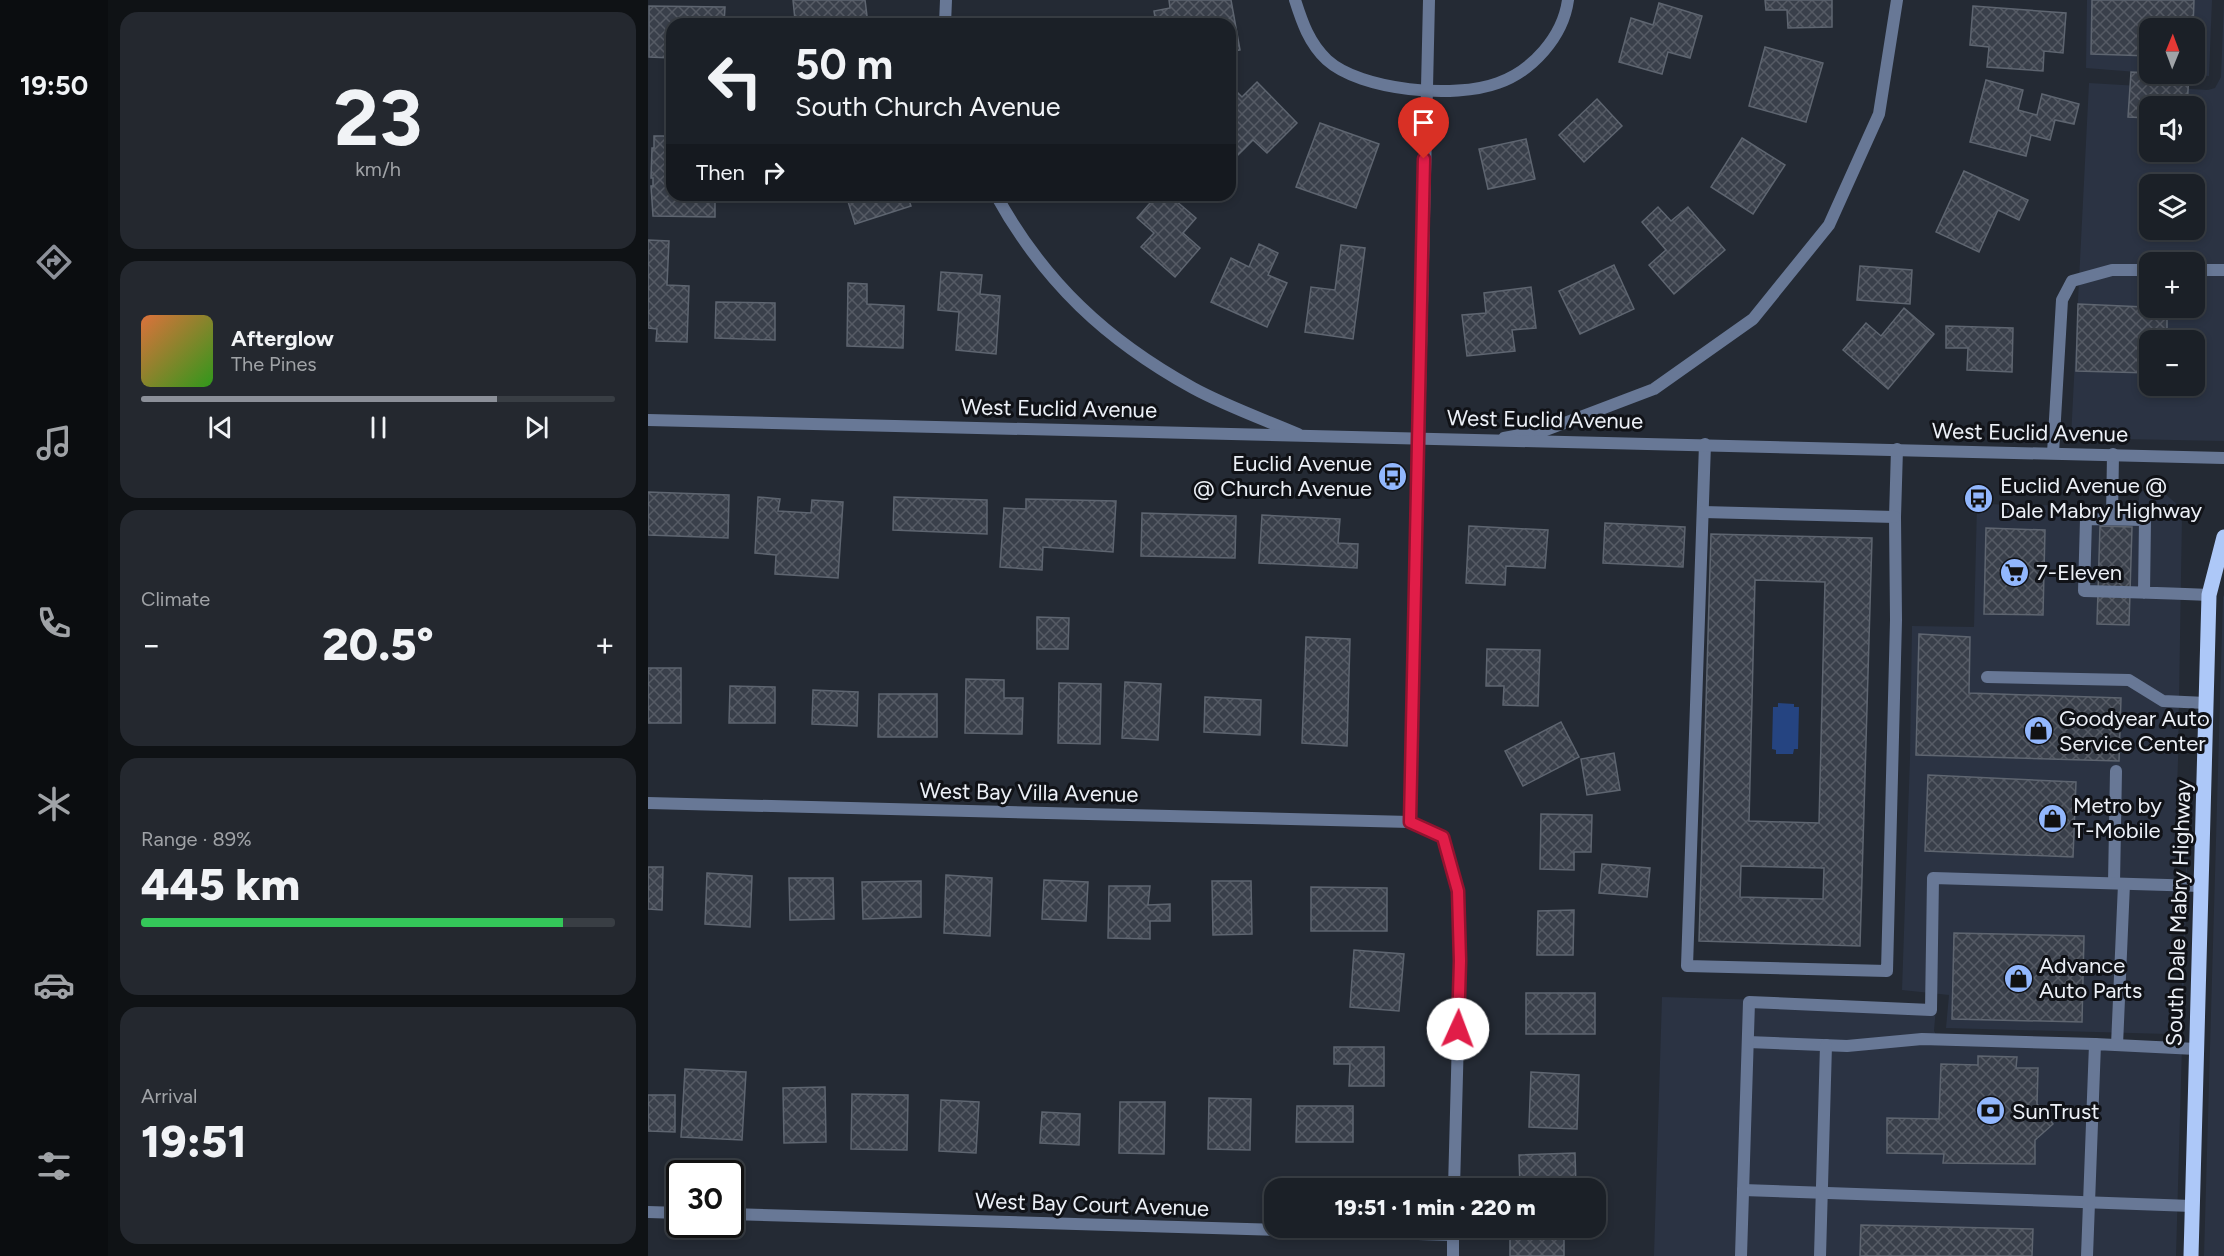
<!DOCTYPE html>
<meta charset="utf-8">
<style>
:root{--surface:#1b2027;--page:#24282f;--text:#f1f3f6;--muted:#a0a3a7;--line:#393e44;--accent:#8c9099}
body{margin:0;font-family:Figtree,sans-serif;background:var(--page);color:var(--text);height:100vh;display:flex;flex-direction:column;font-size:22px;white-space:nowrap}
*{box-sizing:border-box;margin:0}
p{font-size:20px;color:var(--muted)}
.icon{flex:none;width:33px;height:33px;fill:none;stroke:currentColor;stroke-width:2;stroke-linecap:round;stroke-linejoin:round}
.map{position:relative;flex:1;overflow:hidden}
.details{display:flex;flex-direction:column;gap:12px;padding:12px;background:#0f1215;width:540px}
.details>*{flex:none}
.guide{position:absolute;left:18px;top:18px;width:570px;height:183px;border-radius:18px;box-shadow:0 3px 9px #0003,0 0 0 2px var(--line);background:#1b2027;color:var(--text);overflow:hidden}
.needle{width:39px;rotate:1deg}
.buttons{position:absolute;left:1491px;top:18px;display:grid;gap:12px}
.buttons a{display:grid;place-items:center;width:66px;height:66px;border-radius:12px;background:var(--surface);box-shadow:0 3px 9px #0003,0 0 0 2px var(--line);font-size:30px}
.speed{position:absolute;left:18px;top:1160px;display:flex;gap:12px;font-size:30px;font-weight:700;text-align:center}
.speed>*{display:grid;place-content:center;width:78px;height:78px;border-radius:50%;background:var(--surface);box-shadow:0 3px 9px #0003,0 0 0 2px var(--line);line-height:1}
.speed .limit{border:3px solid #111;border-radius:9px;background:#fff;color:#111}
.pin{position:absolute;display:grid;place-items:center;width:51px;height:51px;color:#fff;margin:-62px -26px;border-radius:50% 50% 50% 0;rotate:-45deg;box-shadow:0 0 6px #0007}
.pin .icon{rotate:45deg}
.me{position:absolute;width:66px;margin:-33px;rotate:2deg;stroke-linejoin:round;filter:drop-shadow(0 0 4px #0008)}
.turn{display:flex;align-items:center;gap:21px;height:126px;padding:0 30px;font-size:27px}
.turn .icon{width:78px;height:78px;stroke-width:2.5}
.turn b{display:block;font-size:42px;line-height:51px}
.then{display:flex;align-items:center;height:57px;padding:0 30px;background:#0003;gap:12px;font-size:22px}
.big{font-size:45px;font-weight:800;line-height:1.1}
.details .card{flex:1;display:flex;flex-direction:column;justify-content:center;gap:9px;min-width:0;padding:0 21px;border-radius:18px;background:var(--page)}
.details .dial{align-items:center;gap:0}
.dial b{font-size:78px;line-height:1}
.song{display:flex;align-items:center;gap:18px}
.cover{width:72px;height:72px;border-radius:9px;background:linear-gradient(135deg,hsl(20 70% 55%),hsl(110 70% 35%))}
.played{height:6px;border-radius:3px;background:linear-gradient(90deg,var(--accent) 75%,var(--line) 75%)}
.keys{display:flex;justify-content:space-around;direction:ltr}
.heat{display:flex;justify-content:space-between;align-items:center;font-size:33px;direction:ltr}
.charge{height:9px;border-radius:4px;background:linear-gradient(90deg,#34c759 89%,var(--line) 0)}
.trip{position:absolute;left:616px;top:1178px;width:342px;height:60px;border-radius:18px;background:var(--surface);box-shadow:0 3px 9px #0003,0 0 0 2px var(--line);font-weight:800;line-height:60px;text-align:center}
main{display:flex;flex:1;min-height:0}
.menu{display:flex;flex-direction:column;width:108px;justify-content:space-around;align-items:center;background:#0b0d10;color:var(--muted)}
.menu .icon{width:42px;height:42px}
.menu .current{color:var(--accent)}
.menu b{font-size:27px;color:var(--text)}
.map>svg:first-child{display:block}
.built{fill:#2b3343;fill-rule:evenodd}
.water{fill:#254481}
.building{fill:url(#building-cross-hatch);stroke:#5e6570;stroke-width:1.5;fill-rule:evenodd}
.lines{fill:none;stroke-linecap:round;stroke-linejoin:round}
.service{stroke:#687896;stroke-width:12}
.minor{stroke:#687896;stroke-width:12}
.tertiary{stroke:#687896;stroke-width:12}
.primary{stroke:#adc8f8;stroke-width:15}
.route-casing{stroke:#92132f;stroke-width:15}
.route{stroke:#e11d48;stroke-width:10}
.labels{text-anchor:middle;stroke-width:6;stroke-linejoin:round;paint-order:stroke}
.street-label{font-size:22px;fill:#ecf0f7;stroke:#101217}
.poi-label{font-size:22px;fill:#ecf0f7;stroke:#101217;text-anchor:start}
</style>
<main>
<nav class="menu">
<b>19:50</b>
<svg class="icon current" aria-label="directions" viewBox="0 0 24 24"><path d="M12 3l9 9-9 9-9-9zM9 14v-3h6M13 9l2 2-2 2"/></svg>
<svg class="icon" aria-label="music" viewBox="0 0 24 24"><path d="M9 18V5l10-2v13"/><circle cx="6" cy="18" r="3"/><circle cx="16" cy="16" r="3"/></svg>
<svg class="icon" aria-label="phone" viewBox="0 0 24 24"><path d="M5 4h4l2 5-3 2q2 4 5 5l2-3 5 2v4C11 20 4 13 5 4z"/></svg>
<svg class="icon" aria-label="climate" viewBox="0 0 24 24"><path d="M12 3v18M4 7l16 10M4 17L20 7"/></svg>
<svg class="icon" aria-label="car" viewBox="0 0 24 24"><path d="M5 17H2v-5l4-1 3-4h7l3 4 3 1v5h-3M9 17h6M6 11h13"/><circle cx="7" cy="17" r="2"/><circle cx="17" cy="17" r="2"/></svg>
<svg class="icon" aria-label="filters" viewBox="0 0 24 24"><path d="M4 7h16M4 17h16"/><circle cx="9" cy="7" r="2"/><circle cx="15" cy="17" r="2"/></svg>
</nav>
<section class="details">
<div class="card dial"><b>23</b><p>km/h</p></div>
<div class="card">
<div class="song"><i class="cover"></i><div><b>Afterglow</b><p>The Pines</p></div></div>
<div class="played"></div>
<div class="keys"><svg class="icon" aria-label="previous" viewBox="0 0 24 24"><path d="M18 5L8 12l10 7zM5 5v14"/></svg><svg class="icon" aria-label="pause" viewBox="0 0 24 24"><path d="M8 5v14M16 5v14"/></svg><svg class="icon" aria-label="next" viewBox="0 0 24 24"><path d="M6 5l10 7-10 7zM19 5v14"/></svg></div>
</div>
<div class="card"><p>Climate</p>
<div class="heat"><a>−</a><b class="big">20.5°</b><a>+</a></div>
</div>
<div class="card"><p>Range · 89%</p><b class="big">445 km</b><div class="charge"></div></div>
<div class="card"><p>Arrival</p><b class="big">19:51</b></div>
</section>
<div class="map">
<svg width="1576" height="1256" viewBox="0 0 1576 1256">
<defs>
<pattern id="building-cross-hatch" width="8" height="8" patternUnits="userSpaceOnUse" patternTransform="scale(1.5)"><rect width="8" height="8" fill="#393f4a"/><path d="M0 0l8 8M0 8l8-8" fill="none" stroke="#565b65"/></pattern>
</defs>
<rect width="100%" height="100%" fill="#242a34"/>
<g class="built">
<path d="M1439 0H1564L1561 76 1516 74H1546V28H1502L1501 73 1438 68Z"/>
<path d="M1576 0V441L1423 438 1441 83 1560 90 1567 88 1573 77ZM1502 106H1546V152H1502ZM1502 184H1546V230H1502ZM1502 262H1546V308H1502ZM1502 340H1546V386H1502Z"/>
<path d="M1492 491 1515 492 1531 506 1534 516 1530 761 1520 1034 1298 1028 1301 995 1254 990 1262 757 1264 626 1326 627 1329 504 1490 507Z"/>
<path d="M1576 595V1256H1556L1575 597Z"/>
<path d="M1542 766 1528 1256H1006L1014 997 1253 1004 1288 1007 1286 1031 1290 1038 1530 1042 1532 1034Z"/>
</g>
<path class="water" d="M1130 703 1146 704V707H1151L1150 749H1146L1145 754H1128V750L1124 749 1125 707H1130Z"/>
<g class="building">
<path d="M145 0H217L220 24H165V18L147 20Z"/>
<path d="M521 0H583L592 50 582 52V24H508L506 11 522 8Z"/>
<path d="M1117 0H1184V27L1140 28 1139 10H1118Z"/>
<path d="M1444 0H1546L1545 28H1502V56L1443 54Z"/>
<path d="M1011 3 1054 16 1042 58 1020 52 1014 74 971 62 983 18 1005 25Z"/>
<path d="M1 6 77 7 76 24H24V58L1 57Z"/>
<path d="M1325 6 1418 13 1415 53 1396 51 1395 71 1339 67 1341 47 1322 45Z"/>
<path d="M1117 47 1175 63 1158 122 1101 106Z"/>
<path d="M1483 72 1541 75 1539 106H1502V118L1480 117Z"/>
<path d="M1338 80 1375 90 1370 110 1389 115 1394 94 1431 104 1426 124 1407 120 1402 140 1383 135 1378 156 1322 142Z"/>
<path d="M609 82 649 123 619 153 605 140 590 155 582 147V85L594 97Z"/>
<path d="M949 99 974 126 936 162 911 135Z"/>
<path d="M672 123 731 144 708 208 648 187Z"/>
<path d="M6 136H24V195H67V217L5 216 3 186H5V178H3L4 148H6Z"/>
<path d="M1094 138 1137 165 1105 214 1063 187Z"/>
<path d="M878 139 887 179 840 189 831 149Z"/>
<path d="M1316 171 1380 200 1371 220 1350 210 1331 252 1288 232Z"/>
<path d="M198 195H259L263 206 207 224Z"/>
<path d="M509 195H521L548 218 535 233 552 248 527 277 493 247 506 233 489 218Z"/>
<path d="M1010 207 1023 221 1040 207 1077 250 1026 294 1001 265 1018 250 994 222Z"/>
<path d="M0 240 21 241 19 285 41 286 39 342 8 341 9 329 0 328Z"/>
<path d="M611 244 630 253 620 275 639 283 619 327 563 302 583 258 601 267Z"/>
<path d="M693 245 717 248 705 339 657 332 663 287 687 290Z"/>
<path d="M966 265 986 309 932 334 911 291Z"/>
<path d="M1212 266 1264 270 1262 304 1209 300Z"/>
<path d="M293 272 334 275 332 294 352 296 348 354 308 350 311 312 290 310Z"/>
<path d="M200 283 219 284V304L256 306 255 348 199 346Z"/>
<path d="M883 287 888 328 864 330 867 351 819 356 814 315 838 313 836 293Z"/>
<path d="M68 302 127 303V340L67 338Z"/>
<path d="M1430 304 1519 308V340H1502V373L1428 371Z"/>
<path d="M1256 308 1286 334 1240 389 1195 350 1218 323 1233 336Z"/>
<path d="M1298 326 1365 328 1364 372 1319 370 1320 348H1298Z"/>
<path d="M0 492 81 495 80 538 0 535Z"/>
<path d="M110 497 132 499 130 511 163 513 164 500 195 502 190 578 127 574 128 555 107 553Z"/>
<path d="M246 497 339 500V534L245 530Z"/>
<path d="M378 499 468 501 465 552 395 547 394 570 352 567 356 508 378 509Z"/>
<path d="M494 513 588 516 587 558 493 556Z"/>
<path d="M614 515 692 519 690 543 710 544 709 568 611 563Z"/>
<path d="M957 523 1037 527 1035 567 955 563Z"/>
<path d="M821 526 900 530 897 568 858 566 857 585 818 583Z"/>
<path d="M1452 526 1484 527 1481 625 1449 624Z"/>
<path d="M1338 528 1397 530 1395 615 1336 614Z"/>
<path d="M1063 534 1224 538 1212 946 1051 941ZM1107 580 1177 582 1171 823 1101 821ZM1093 866 1176 868 1175 899 1092 897Z"/>
<path d="M389 617 421 618 420 649H389Z"/>
<path d="M1271 634 1322 637 1321 693 1473 698 1471 761 1268 755Z"/>
<path d="M658 637 702 639 699 746 654 743Z"/>
<path d="M839 649 892 650 890 706 855 705 856 686H838Z"/>
<rect x="0" y="668" width="33" height="55"/>
<path d="M318 679 356 680V698H375L374 734 317 733Z"/>
<path d="M477 682 513 684 510 740 474 738Z"/>
<path d="M411 683 453 684 452 744 410 743Z"/>
<path d="M82 686 127 687V723H81Z"/>
<path d="M165 690 210 692 209 726 164 724Z"/>
<path d="M231 694H289V737H230Z"/>
<path d="M557 697 613 700 612 735 556 732Z"/>
<path d="M913 722 931 757 875 786 857 751Z"/>
<path d="M966 753 972 790 939 795 933 759Z"/>
<path d="M1280 775 1428 782 1425 857 1277 851Z"/>
<path d="M893 814 944 815 943 852H926V870L892 869Z"/>
<path d="M954 864 1002 868 999 897 951 893Z"/>
<path d="M0 867H15L14 910 0 909Z"/>
<path d="M59 873 104 876 102 927 57 924Z"/>
<path d="M298 875 344 878 342 936 296 933Z"/>
<path d="M141 878H185L186 919 142 920Z"/>
<path d="M396 880 440 882 438 921 394 919Z"/>
<path d="M273 881V917L215 919 214 882Z"/>
<path d="M564 881H603L604 934 565 935Z"/>
<path d="M461 886H502L500 905 522 904V921H502V939L460 938Z"/>
<path d="M663 887 739 888V931H663Z"/>
<path d="M926 910 925 955H889L890 911Z"/>
<path d="M1306 933 1436 936 1434 1022 1304 1019Z"/>
<path d="M706 950 756 954 751 1011 702 1007Z"/>
<rect x="878" y="993" width="69" height="41"/>
<path d="M686 1047H736V1086H701L702 1064H686Z"/>
<path d="M1330 1056 1369 1057 1368 1068H1390L1389 1104 1405 1124 1387 1140V1164L1295 1163 1296 1154 1239 1153V1118L1291 1119 1293 1064 1330 1065Z"/>
<path d="M37 1069 98 1072 94 1140 33 1137Z"/>
<path d="M883 1072 931 1075 929 1129 881 1127Z"/>
<path d="M177 1087 178 1142 136 1143 135 1088Z"/>
<path d="M204 1094 260 1095 259 1150 203 1149Z"/>
<path d="M0 1095H27V1132L0 1131Z"/>
<path d="M561 1098 603 1099 602 1150 560 1149Z"/>
<path d="M293 1100 331 1102 328 1153 291 1151Z"/>
<path d="M472 1102H517L516 1154 471 1153Z"/>
<path d="M649 1106H705V1142H648Z"/>
<path d="M394 1112 432 1114 431 1145 392 1143Z"/>
<path d="M927 1153 928 1188H872L871 1155Z"/>
<path d="M1213 1225 1385 1229 1384 1256H1212Z"/>
<path d="M862 1237 916 1238V1256H862Z"/>
</g>
<g class="lines">
<g class="service">
<path d="M1546 270H1576"/>
<path d="M1057 444 1039 966 1239 971 1248 620 1247 517 1249 449"/>
<path d="M1405 453 1414 300 1424 281 1464 270H1502"/>
<path d="M1055 512 1247 517"/>
<path d="M1464 519 1465 454"/>
<path d="M1496 593 1497 520 1438 519 1436 591C1478 592 1519 593 1561 595"/>
<path d="M1339 677 1481 680 1515 701 1558 703"/>
<path d="M1466 883 1468 771"/>
<path d="M1100 1042 1199 1046 1274 1039 1447 1044"/>
<path d="M1469 1045 1476 884"/>
<path d="M1095 1190 1544 1206"/>
<path d="M1093 1256 1101 1002 1283 1010 1285 878 1553 886"/>
<path d="M1172 1256 1178 1045"/>
<path d="M1439 1256 1447 1044 1548 1049"/>
</g>
<g class="minor">
<path d="M647 0C654 22 661 43 679 60 713 91 807 99 850 83 884 71 915 37 920 0"/>
<path d="M297 24 298 0"/>
<path d="M348 195C396 282 458 340 545 388 578 406 615 419 650 434"/>
<path d="M856 438 898 430 1006 389 1105 319 1181 225 1231 114 1249 0"/>
<path d="M0 803 762 822 795 837 810 891 812 961 806 1188"/>
<path d="M762 822 771 437"/>
<path d="M0 1212 32 1213"/>
<path d="M82 1214 805 1235"/>
<path d="M805 1256V1228"/>
</g>
<g class="tertiary">
<path d="M0 420 1576 458"/>
<path d="M771 437 781 0"/>
</g>
<path class="primary" d="M1543 1256 1561 595 1576 537"/>
</g>
<g class="lines">
<defs>
<path id="route" d="M776 159 762 822 795 837 810 891 812 961 810 1029"/>
</defs>
<use href="#route" class="route-casing"/>
<use href="#route" class="route"/>
</g>
<defs>
<symbol id="bus-disc" viewBox="-11 -11 22 22"><circle r="9.5" fill="#92b7fd" stroke="#101217"/><path d="M-5-6H5V4H4V6H2V4H-2V6H-4V4H-5ZM-3.5-4V0h7V-4ZM-3.5 1.2v1.5H-2V1.2ZM2 1.2v1.5H3.5V1.2Z" fill="#111"/></symbol>
<symbol id="supermarket-disc" viewBox="-11 -11 22 22"><circle r="9.5" fill="#92b7fd" stroke="#101217"/><path d="M-6-5.5h2.5l.6 2H6L4.5 2H-2.5L-4.4-4H-6ZM-1.5 3.2a1.3 1.3 0 1 0 .1 0ZM3 3.2a1.3 1.3 0 1 0 .1 0Z" fill="#111"/></symbol>
<symbol id="shop-disc" viewBox="-11 -11 22 22"><circle r="9.5" fill="#92b7fd" stroke="#101217"/><path d="M-5-2.5h2.3a2.7 3.5 0 0 1 5.4 0H5L5.5 6h-11ZM-1.5-2.5h3a1.5 2.3 0 0 0-3 0Z" fill="#111"/></symbol>
<symbol id="bank-disc" viewBox="-11 -11 22 22"><circle r="9.5" fill="#92b7fd" stroke="#101217"/><path d="M-6-4H6V4H-6ZM0-2.3a2.3 2.3 0 1 0 0 4.6a2.3 2.3 0 1 0 0-4.6Z" fill="#111"/></symbol>
</defs>
<g fill-rule="evenodd">
<use href="#bus-disc" x="728" y="460" width="33" height="33"/>
<use href="#bus-disc" x="1314" y="482" width="33" height="33"/>
<use href="#supermarket-disc" x="1350" y="556" width="33" height="33"/>
<use href="#shop-disc" x="1374" y="714" width="33" height="33"/>
<use href="#shop-disc" x="1388" y="802" width="33" height="33"/>
<use href="#shop-disc" x="1354" y="962" width="33" height="33"/>
<use href="#bank-disc" x="1326" y="1094" width="33" height="33"/>
</g>
<g class="labels">
<g class="street-label">
<text transform="translate(411 408) rotate(1)" y="8">West Euclid Avenue</text>
<text transform="translate(897 419) rotate(1)" y="8">West Euclid Avenue</text>
<text transform="translate(1382 432) rotate(1)" y="8">West Euclid Avenue</text>
<text transform="translate(381 792) rotate(1)" y="8">West Bay Villa Avenue</text>
<text transform="translate(1530 913) rotate(-88)" y="8">South Dale Mabry Highway</text>
<text transform="translate(444 1204) rotate(2)" y="8">West Bay Court Avenue</text>
</g>
<g class="poi-label">
<text x="724" y="471" text-anchor="end">Euclid Avenue<tspan x="724" dy="25">@ Church Avenue</tspan></text>
<text x="1352" y="493">Euclid Avenue @<tspan x="1352" dy="25">Dale Mabry Highway</tspan></text>
<text x="1388" y="580">7-Eleven</text>
<text x="1411" y="726">Goodyear Auto<tspan x="1411" dy="25">Service Center</tspan></text>
<text x="1425" y="813">Metro by<tspan x="1425" dy="25">T-Mobile</tspan></text>
<text x="1391" y="973">Advance<tspan x="1391" dy="25">Auto Parts</tspan></text>
<text x="1364" y="1119">SunTrust</text>
</g>
</g>
</svg>
<div class="buttons">
<a><svg class="needle" viewBox="-14 -14 28 28"><path d="M0-13l5 13h-10z" fill="#e53935"/><path d="M0 13l5-13h-10z" fill="#a0a3a7"/></svg></a>
<a><svg class="icon" aria-label="sound" viewBox="0 0 24 24"><path d="M4 9h4l5-4v14l-5-4H4zM17 9q2 3 0 6"/></svg></a>
<a><svg class="icon" aria-label="layers" viewBox="0 0 24 24"><path d="M12 4l9 5-9 5-9-5zM3 14l9 5 9-5"/></svg></a>
<a>+</a>
<a>−</a>
</div>
<div class="speed"><div class="limit">30</div></div>
<div class="pin" style="left:776px;top:159px;background:#d93025"><svg class="icon" aria-label="arrive" viewBox="0 0 24 24"><path d="M6 21V4h12l-3 4 3 4H6"/></svg></div>
<svg class="me" style="left:810px;top:1029px" viewBox="-20 -20 40 40"><circle r="19" fill="#fff"/><path d="M0-13L10 11 0 6-10 11z" fill="#e11d48"/></svg>
<div class="trip">19:51 · 1 min · 220 m</div>
<div class="guide">
<div class="turn"><svg class="icon" aria-label="left" viewBox="0 0 24 24"><path d="M17 20v-9H6M10 6l-5 5 5 5"/></svg><div><b>50 m</b>South Church Avenue</div></div>
<div class="then">Then<svg class="icon" aria-label="right" viewBox="0 0 24 24"><path d="M7 20v-9h11M14 6l5 5-5 5"/></svg></div>
</div>
</div>
</main>
